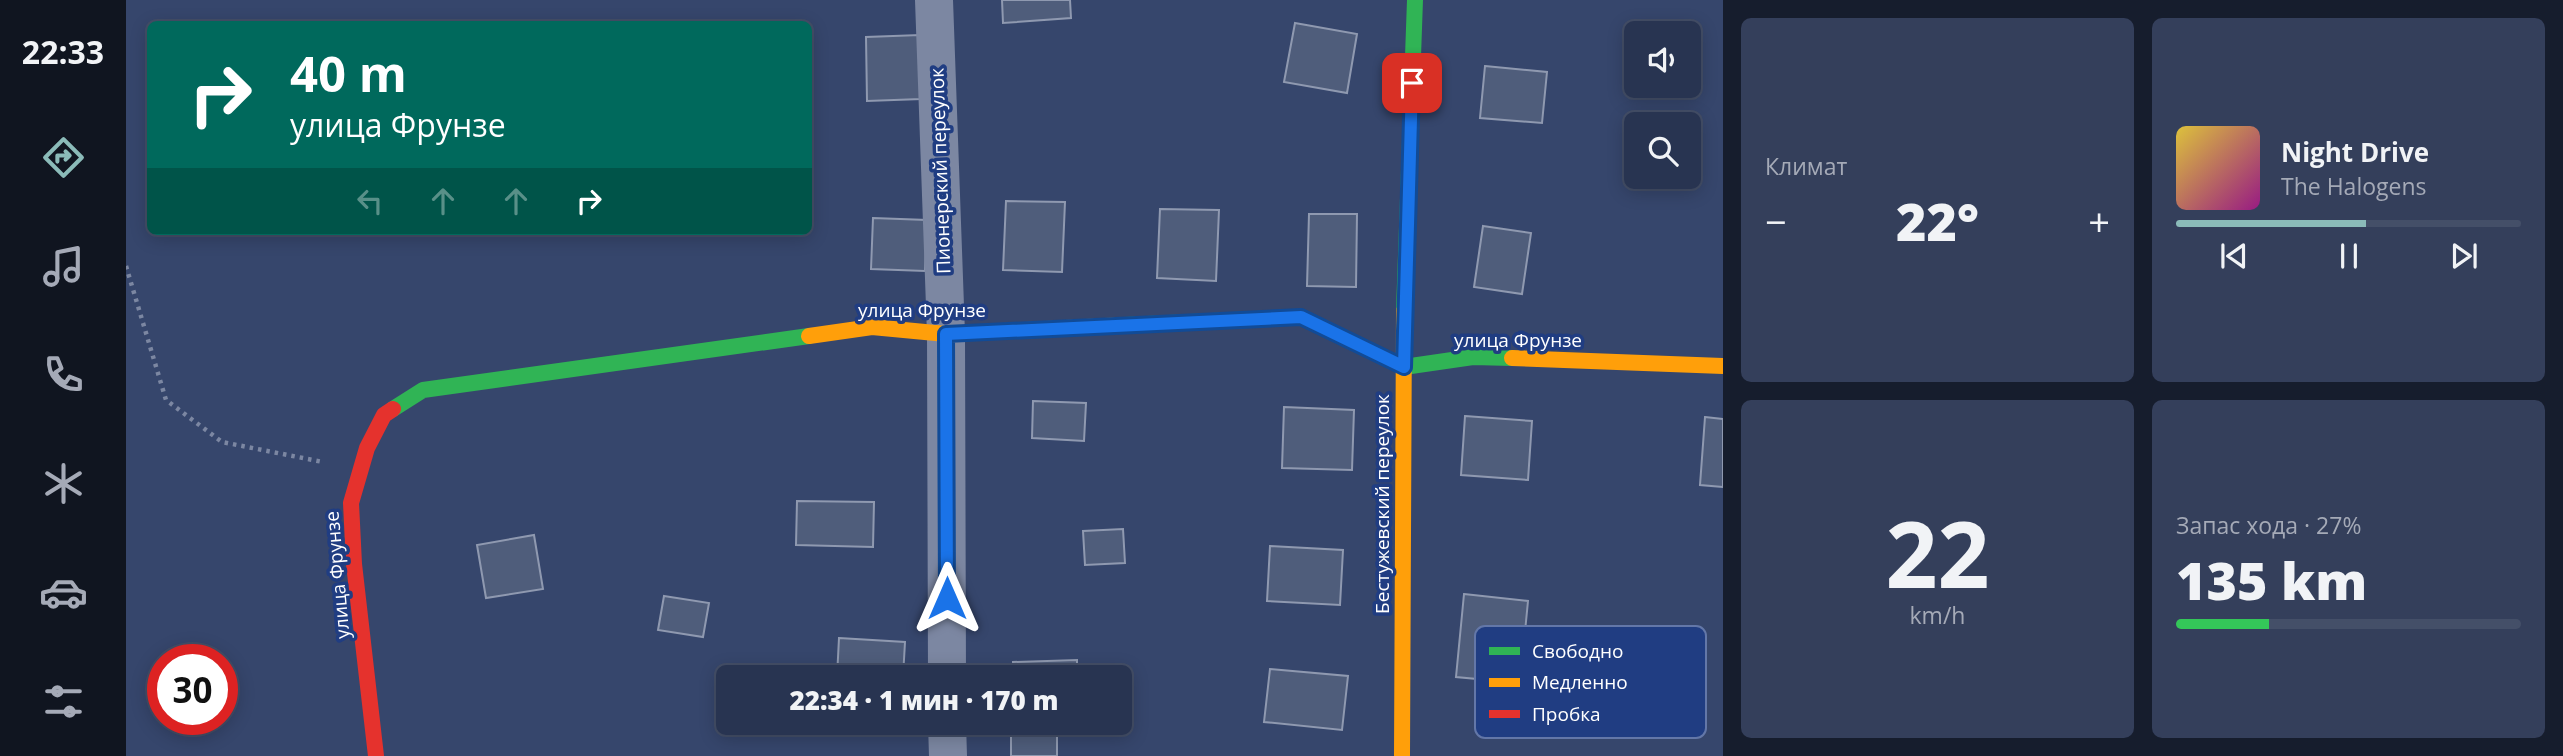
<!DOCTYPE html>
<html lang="ru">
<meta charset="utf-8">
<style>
:root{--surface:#283451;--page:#343f5b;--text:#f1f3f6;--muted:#a5aab7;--line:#444f68;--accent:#8bbbb9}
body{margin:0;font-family:"Open Sans",sans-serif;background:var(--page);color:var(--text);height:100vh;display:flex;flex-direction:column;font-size:26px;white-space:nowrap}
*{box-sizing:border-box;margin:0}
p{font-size:23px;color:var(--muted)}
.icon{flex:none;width:38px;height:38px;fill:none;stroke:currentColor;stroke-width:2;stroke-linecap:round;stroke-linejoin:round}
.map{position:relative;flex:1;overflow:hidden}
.drawer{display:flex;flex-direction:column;gap:18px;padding:18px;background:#161d2d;width:840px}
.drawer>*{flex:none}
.hud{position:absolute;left:21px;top:21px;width:665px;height:214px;border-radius:10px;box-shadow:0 4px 18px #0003,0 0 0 2px var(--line);background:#00695c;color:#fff;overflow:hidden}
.fabs{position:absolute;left:1498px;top:21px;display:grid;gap:14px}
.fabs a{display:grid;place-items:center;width:77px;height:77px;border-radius:10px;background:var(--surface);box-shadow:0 4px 18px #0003,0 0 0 2px var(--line);font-size:35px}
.speed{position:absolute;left:21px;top:644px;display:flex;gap:14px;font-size:35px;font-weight:700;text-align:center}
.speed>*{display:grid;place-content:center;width:91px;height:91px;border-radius:50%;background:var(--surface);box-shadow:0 4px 18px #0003,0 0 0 2px var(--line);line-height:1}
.speed .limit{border:10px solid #d22;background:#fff;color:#111}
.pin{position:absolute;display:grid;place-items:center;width:60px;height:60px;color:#fff;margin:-30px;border-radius:14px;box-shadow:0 4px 10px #0006}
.me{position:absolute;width:77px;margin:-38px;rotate:0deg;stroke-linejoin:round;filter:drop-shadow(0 0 5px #0008)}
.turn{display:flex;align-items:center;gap:24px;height:147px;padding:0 28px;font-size:32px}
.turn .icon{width:91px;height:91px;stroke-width:2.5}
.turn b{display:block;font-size:49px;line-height:60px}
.lanes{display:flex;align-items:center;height:66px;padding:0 28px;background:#0003;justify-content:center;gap:35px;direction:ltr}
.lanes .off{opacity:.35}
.big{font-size:52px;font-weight:800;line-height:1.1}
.drawer .card{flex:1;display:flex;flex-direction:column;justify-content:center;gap:10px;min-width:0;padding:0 24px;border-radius:10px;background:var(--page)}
.drawer .dial{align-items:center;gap:0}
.dial b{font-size:91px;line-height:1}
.song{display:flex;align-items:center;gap:21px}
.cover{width:84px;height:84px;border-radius:10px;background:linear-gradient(135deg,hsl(50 70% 55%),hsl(310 70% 35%))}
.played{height:7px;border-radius:4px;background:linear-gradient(90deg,var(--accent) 55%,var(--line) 55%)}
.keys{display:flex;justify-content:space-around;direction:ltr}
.heat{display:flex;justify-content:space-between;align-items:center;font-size:38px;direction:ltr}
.charge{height:10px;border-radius:5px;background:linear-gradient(90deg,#34c759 27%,var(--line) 0)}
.drawer .tiles{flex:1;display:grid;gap:18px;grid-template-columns:repeat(2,1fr)}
.trip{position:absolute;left:590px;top:665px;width:416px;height:70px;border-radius:10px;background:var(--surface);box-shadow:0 4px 18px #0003,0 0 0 2px var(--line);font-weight:800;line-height:70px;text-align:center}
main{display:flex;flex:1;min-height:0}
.dock{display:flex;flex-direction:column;width:126px;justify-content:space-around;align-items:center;background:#101520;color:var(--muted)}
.dock .icon{width:49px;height:49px}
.dock .current{color:var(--accent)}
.dock b{font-size:32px;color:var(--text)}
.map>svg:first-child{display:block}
.building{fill:#4f5d7b;stroke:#8f99b0;stroke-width:2}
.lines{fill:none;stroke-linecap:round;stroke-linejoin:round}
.path{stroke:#7c87a2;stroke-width:4.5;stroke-dasharray:3.5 5;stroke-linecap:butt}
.street{stroke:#7c87a2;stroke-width:38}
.fast{stroke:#30b455;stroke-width:16}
.slow{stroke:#ff9f0a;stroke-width:16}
.jam{stroke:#e5322d;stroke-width:16}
.route-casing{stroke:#114b97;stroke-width:18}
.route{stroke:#1a73e8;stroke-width:12}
.labels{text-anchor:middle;stroke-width:7;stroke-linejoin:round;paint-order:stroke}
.street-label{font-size:19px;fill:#fff;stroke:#203d82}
.key{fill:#203d82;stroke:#6377a8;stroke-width:2}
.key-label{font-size:19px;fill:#fff}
</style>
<main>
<nav class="dock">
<b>22:33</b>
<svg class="icon current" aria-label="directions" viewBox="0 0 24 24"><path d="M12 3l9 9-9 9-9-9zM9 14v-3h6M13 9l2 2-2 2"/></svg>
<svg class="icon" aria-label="music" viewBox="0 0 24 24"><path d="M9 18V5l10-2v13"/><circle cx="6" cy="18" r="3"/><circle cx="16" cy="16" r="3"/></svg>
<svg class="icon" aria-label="phone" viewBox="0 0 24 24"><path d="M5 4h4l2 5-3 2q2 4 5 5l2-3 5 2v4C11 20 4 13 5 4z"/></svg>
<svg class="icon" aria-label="climate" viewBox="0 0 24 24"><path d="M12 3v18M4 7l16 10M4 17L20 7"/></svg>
<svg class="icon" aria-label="car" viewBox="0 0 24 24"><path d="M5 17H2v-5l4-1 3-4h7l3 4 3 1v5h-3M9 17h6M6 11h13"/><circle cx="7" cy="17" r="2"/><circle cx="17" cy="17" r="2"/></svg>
<svg class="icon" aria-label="filters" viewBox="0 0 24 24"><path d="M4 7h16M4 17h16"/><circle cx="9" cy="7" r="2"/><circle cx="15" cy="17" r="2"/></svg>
</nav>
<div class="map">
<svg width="1597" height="756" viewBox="0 0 1597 756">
<rect width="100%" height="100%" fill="#36466c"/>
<g class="building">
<path d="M876 0H944L945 18 877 23Z"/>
<path d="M1169 23 1231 34 1221 93 1158 82Z"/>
<path d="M794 35 795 99 741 101 740 37Z"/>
<path d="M1359 66 1421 72 1416 123 1354 118Z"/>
<path d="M880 201 939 202 936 272 877 270Z"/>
<path d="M1034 209 1093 210 1090 281 1031 278Z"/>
<path d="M1183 214H1231L1230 287 1181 286Z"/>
<path d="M747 218 801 220 799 271 745 269Z"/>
<path d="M1357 226 1405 233 1396 294 1348 287Z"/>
<path d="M907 401 960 403 958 441 906 438Z"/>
<path d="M1158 407 1228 410 1226 470 1156 468Z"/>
<path d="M1339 416 1406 421 1402 480 1335 475Z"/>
<path d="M1579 417 1597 419V487L1574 485Z"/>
<path d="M671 501 748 502 747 547 670 545Z"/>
<path d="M997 529 999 563 959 565 957 531Z"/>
<path d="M408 535 417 589 360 598 351 545Z"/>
<path d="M1144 546 1217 550 1214 605 1141 601Z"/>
<path d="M1338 594 1402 601 1394 683 1330 677Z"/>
<path d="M538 596 583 603 577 637 532 630Z"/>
<path d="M713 638 779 642 777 677H711Z"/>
<path d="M951 660V677H887V662Z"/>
<path d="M1144 669 1222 676 1216 730 1138 722Z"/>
<path d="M708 723H775L774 730 708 726Z"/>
<path d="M885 729 931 730V756H885Z"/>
</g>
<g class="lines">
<path class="path" d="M0 266 40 400 96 442 197 462"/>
<g class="street">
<path d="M808 0 820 334 821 677"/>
<path d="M821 723 822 756"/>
</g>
<g class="fast">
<path d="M1278 311 1289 0"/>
<path d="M999 325 1175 317 1278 367 1347 357 1386 358"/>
<path d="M267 409 297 390 683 336"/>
</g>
<g class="slow">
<path d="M683 336 746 327 820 334 999 325"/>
<path d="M1386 358 1597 366"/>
<path d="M1276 756 1278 311"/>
</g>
<path class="jam" d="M250 756 228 564 225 503 241 448 258 415 267 409"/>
</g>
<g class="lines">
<defs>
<path id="route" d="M821 598 820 334 1175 317 1278 367 1286 83"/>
</defs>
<use href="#route" class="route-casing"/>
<use href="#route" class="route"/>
</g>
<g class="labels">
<g class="street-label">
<text transform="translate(814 171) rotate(-92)" y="7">Пионерский переулок</text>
<text x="796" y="317">улица Фрунзе</text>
<text x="1392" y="347">улица Фрунзе</text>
<text transform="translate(1256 504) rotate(-90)" y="7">Бестужевский переулок</text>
<text transform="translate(211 575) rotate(-95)" y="7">улица Фрунзе</text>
</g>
</g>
<rect x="1349" y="626" width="231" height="112" rx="10" class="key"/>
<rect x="1363" y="647" width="31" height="8" fill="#30b455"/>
<rect x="1363" y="678" width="31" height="9" fill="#ff9f0a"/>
<rect x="1363" y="710" width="31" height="8" fill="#e5322d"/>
<g class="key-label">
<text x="1406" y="658">Свободно</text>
<text x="1406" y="689">Медленно</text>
<text x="1406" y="721">Пробка</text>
</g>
</svg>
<div class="fabs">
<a><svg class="icon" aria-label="sound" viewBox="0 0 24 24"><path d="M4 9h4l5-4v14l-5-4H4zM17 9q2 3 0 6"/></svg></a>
<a><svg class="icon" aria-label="search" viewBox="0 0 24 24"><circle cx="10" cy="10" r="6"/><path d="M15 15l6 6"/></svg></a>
</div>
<div class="speed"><div class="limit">30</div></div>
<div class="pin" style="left:1286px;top:83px;background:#d93025"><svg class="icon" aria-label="arrive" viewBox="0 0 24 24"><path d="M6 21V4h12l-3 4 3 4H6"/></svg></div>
<svg class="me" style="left:821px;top:598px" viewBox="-20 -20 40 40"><path d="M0-17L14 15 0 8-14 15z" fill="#1a73e8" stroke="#fff" stroke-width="4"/></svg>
<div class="trip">22:34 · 1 мин · 170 m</div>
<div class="hud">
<div class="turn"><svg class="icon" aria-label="right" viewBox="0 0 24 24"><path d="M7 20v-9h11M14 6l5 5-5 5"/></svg><div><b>40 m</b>улица Фрунзе</div></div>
<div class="lanes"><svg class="icon off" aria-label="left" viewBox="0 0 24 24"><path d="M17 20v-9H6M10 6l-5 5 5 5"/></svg><svg class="icon off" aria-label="ahead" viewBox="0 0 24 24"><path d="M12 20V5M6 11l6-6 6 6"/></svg><svg class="icon off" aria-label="ahead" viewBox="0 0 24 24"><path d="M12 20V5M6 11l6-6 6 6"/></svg><svg class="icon" aria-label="right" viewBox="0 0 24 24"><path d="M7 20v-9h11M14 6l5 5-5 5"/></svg></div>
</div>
</div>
<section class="drawer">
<div class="tiles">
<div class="card"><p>Климат</p>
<div class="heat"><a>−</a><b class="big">22°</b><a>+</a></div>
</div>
<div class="card">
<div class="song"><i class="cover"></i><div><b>Night Drive</b><p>The Halogens</p></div></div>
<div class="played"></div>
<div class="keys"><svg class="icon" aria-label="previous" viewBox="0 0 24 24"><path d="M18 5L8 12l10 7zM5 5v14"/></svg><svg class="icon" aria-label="pause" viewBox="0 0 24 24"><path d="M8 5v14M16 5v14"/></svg><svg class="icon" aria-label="next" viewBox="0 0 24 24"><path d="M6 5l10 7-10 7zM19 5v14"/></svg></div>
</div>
<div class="card dial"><b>22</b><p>km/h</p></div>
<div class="card"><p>Запас хода · 27%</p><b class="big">135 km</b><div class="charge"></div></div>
</div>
</section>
</main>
